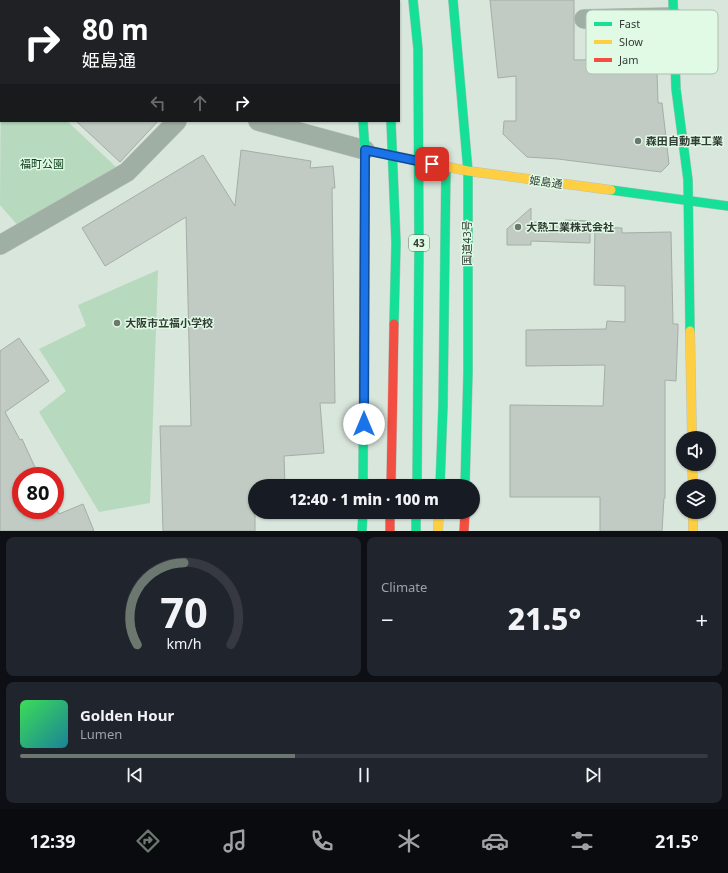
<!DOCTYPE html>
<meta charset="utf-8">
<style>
:root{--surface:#171b24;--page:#20242c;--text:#f1f3f6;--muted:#9ea1a6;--line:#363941;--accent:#6c786f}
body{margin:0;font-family:"Noto Sans","Noto Sans JP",sans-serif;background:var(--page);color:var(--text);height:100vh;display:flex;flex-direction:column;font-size:15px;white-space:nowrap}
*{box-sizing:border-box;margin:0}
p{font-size:13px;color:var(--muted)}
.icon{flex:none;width:22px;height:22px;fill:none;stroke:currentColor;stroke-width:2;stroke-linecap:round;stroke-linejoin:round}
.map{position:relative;height:531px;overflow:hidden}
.drawer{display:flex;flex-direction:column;gap:6px;padding:6px;background:#0d0f14;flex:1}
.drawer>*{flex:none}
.hud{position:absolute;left:0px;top:0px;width:400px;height:122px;box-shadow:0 1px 3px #0004;background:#202124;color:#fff;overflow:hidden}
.controls{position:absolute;left:676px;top:431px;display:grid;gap:8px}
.controls a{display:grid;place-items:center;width:40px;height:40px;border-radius:50%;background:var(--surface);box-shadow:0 1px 3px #0004;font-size:20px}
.speed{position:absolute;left:12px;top:467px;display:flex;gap:8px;font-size:20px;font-weight:700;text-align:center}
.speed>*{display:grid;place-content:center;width:52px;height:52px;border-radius:50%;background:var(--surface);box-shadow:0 1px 3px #0004;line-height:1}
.speed .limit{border:6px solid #d22;background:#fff;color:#111}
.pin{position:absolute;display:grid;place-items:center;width:34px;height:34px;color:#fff;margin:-17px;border-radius:8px;box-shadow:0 2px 6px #0006}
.me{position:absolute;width:44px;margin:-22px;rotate:0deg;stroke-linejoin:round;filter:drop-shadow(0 0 3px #0008)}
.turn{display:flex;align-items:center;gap:14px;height:84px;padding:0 16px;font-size:18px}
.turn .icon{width:52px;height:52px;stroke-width:2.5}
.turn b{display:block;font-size:28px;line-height:34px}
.lanes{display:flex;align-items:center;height:38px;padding:0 16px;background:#0003;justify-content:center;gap:20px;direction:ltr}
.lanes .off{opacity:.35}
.big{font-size:30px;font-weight:800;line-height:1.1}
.drawer .card{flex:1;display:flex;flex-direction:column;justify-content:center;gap:6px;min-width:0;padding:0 14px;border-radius:8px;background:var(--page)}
.drawer .dial{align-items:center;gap:0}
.dial svg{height:104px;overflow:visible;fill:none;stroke:var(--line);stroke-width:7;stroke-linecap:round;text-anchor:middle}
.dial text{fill:var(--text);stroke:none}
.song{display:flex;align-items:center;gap:12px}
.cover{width:48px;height:48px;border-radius:6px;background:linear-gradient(135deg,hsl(130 70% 55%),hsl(190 70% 35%))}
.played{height:4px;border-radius:2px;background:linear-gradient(90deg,var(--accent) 40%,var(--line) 40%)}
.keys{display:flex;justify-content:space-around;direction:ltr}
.heat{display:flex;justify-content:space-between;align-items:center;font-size:22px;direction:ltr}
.drawer .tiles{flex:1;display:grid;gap:6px;grid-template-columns:1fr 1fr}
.card:last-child{grid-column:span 2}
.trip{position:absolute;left:248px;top:479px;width:232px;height:40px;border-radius:20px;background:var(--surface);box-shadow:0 1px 3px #0004;font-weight:800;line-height:40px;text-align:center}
.tabs{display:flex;height:64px;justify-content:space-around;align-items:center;background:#090b0e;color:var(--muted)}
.tabs .icon{width:28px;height:28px}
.tabs .selected{color:var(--accent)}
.tabs b{font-size:18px;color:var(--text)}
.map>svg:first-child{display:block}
.green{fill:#b7dabf}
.building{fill:#c1cbc3;stroke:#a3aea6}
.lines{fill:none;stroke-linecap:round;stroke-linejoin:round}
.street-casing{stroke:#b8c3bb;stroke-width:20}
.fast-casing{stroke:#b8c3bb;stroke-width:10}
.slow-casing{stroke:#b8c3bb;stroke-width:10}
.jam-casing{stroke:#b8c3bb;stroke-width:10}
.street{stroke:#a0afa3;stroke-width:19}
.fast{stroke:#16e098;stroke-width:9}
.slow{stroke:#ffcf43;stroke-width:9}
.jam{stroke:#f24e42;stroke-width:9}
.fast-bridge-casing{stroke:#b8c3bb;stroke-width:10;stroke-linecap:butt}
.jam-bridge-casing{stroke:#b8c3bb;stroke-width:10;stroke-linecap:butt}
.fast-bridge{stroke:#16e098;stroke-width:9}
.jam-bridge{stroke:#f24e42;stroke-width:9}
.route-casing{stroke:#114b97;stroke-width:10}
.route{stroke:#1a73e8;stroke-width:7}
.poi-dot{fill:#6c786f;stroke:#e0fae5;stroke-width:1.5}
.labels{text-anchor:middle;stroke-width:3;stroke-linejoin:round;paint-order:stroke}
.shield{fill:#e0fae5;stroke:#667569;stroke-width:1}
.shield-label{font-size:10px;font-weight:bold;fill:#323c34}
.poi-label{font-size:11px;font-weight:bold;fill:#323c34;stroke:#e0fae5;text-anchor:start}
.park-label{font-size:11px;fill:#114121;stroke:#e0fae5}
.street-label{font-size:11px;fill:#323c34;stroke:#e0fae5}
.key{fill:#e0fae5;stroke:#acc1b0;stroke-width:1}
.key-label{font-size:11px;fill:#323c34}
</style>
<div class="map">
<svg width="728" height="531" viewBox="0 0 728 531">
<rect width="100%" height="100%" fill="#d9e6dc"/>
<g class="green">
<path d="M1 68V121H67L116 167 20 228 0 205Z"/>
<path d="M158 270 150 503 99 512 39 412 66 391 39 349 86 326 78 305Z"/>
</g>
<g class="building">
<path d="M490 0H574V60L640 59V73L657 72 658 103H662L669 164 661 172 558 159 527 157 503 134 504 121H516V76L498 78Z"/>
<path d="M76 121H158L120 162Z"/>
<path d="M241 150 311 161 310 168 333 166 335 188H332L335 403H320L324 453 284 456 285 486H255V531H163L160 426H191L186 217 105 266 82 228 203 155 235 206Z"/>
<path d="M531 208V222L565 223V220L590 221V243L531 241V245H507V229Z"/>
<path d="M595 227 622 228V233L671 232 673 324H678V329L676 381 665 380V498H664L662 531H600V497H510V405L603 406 605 365 526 366V330L606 329 607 321 625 322V286L594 285Z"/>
<path d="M19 338 49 381 5 412 20 440 22 439 39 476H21V510H57L59 514 83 504 94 531H0V351Z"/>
</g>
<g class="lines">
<defs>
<g id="street">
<path d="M35 1 36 0"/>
<path d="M263 1 264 0"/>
<path d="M584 19 673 17"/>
<path d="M0 42 1 41"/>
<path d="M258 121 365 150"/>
<path d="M0 245 127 172 177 121"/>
</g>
<g id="fast">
<path d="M354 0V1"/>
<path d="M384 0V1"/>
<path d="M453 0 468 171V372L465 486"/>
<path d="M673 0 676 89 688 180 690 331"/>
<path d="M363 121 365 150 363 486"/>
<path d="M611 190 728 206"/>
<path d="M440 486 443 406 446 166"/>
<path d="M416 512V531"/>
<path d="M362 531 363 512"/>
</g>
<g id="slow">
<path d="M365 150 468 171 611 190"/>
<path d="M690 331 692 438"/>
<path d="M692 464 693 486"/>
<path d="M693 512V531"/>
<path d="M438 531 439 512"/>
</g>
<g id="jam">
<path d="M390 512V531"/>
<path d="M464 531 465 512"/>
</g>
</defs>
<use href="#street" class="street-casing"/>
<use href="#fast" class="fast-casing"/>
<use href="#slow" class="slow-casing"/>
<use href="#jam" class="jam-casing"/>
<use href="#street" class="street"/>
<use href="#fast" class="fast"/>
<use href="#slow" class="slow"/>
<use href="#jam" class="jam"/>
<defs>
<g id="fast-bridge">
<path d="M413 0 418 49 419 248 417 486"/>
<path d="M391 121 396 243 394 324"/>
</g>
<path id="jam-bridge" d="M391 486 394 324"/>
</defs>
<use href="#fast-bridge" class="fast-bridge-casing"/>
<use href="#jam-bridge" class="jam-bridge-casing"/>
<use href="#fast-bridge" class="fast-bridge"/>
<use href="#jam-bridge" class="jam-bridge"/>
</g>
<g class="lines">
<defs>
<path id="route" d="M364 424 365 150 432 164"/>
</defs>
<use href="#route" class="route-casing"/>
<use href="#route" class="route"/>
</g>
<g class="poi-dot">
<circle cx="638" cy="141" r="4"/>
<circle cx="518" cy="227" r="4"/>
<circle cx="117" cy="323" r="4"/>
</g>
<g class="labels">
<rect class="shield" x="409" y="235" width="20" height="16" rx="3"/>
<g class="shield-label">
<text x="419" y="247">43</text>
</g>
<g class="poi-label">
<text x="646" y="145">森田自動車工業</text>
<text x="526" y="231">大熱工業株式会社</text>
<text x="125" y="327">大阪市立福小学校</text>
</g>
<g class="park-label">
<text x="42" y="168">福町公園</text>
</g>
<g class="street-label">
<text transform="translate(546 182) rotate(8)" y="4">姫島通</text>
<text transform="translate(467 243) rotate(-90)" y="4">国道43号</text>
</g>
</g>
<rect x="586" y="10" width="132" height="64" rx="6" class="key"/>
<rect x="594" y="22" width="18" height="4" fill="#16e098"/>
<rect x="594" y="40" width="18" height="4" fill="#ffcf43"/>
<rect x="594" y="58" width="18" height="4" fill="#f24e42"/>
<g class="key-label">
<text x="619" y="28">Fast</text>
<text x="619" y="46">Slow</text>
<text x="619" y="64">Jam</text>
</g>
</svg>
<div class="controls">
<a><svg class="icon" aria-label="sound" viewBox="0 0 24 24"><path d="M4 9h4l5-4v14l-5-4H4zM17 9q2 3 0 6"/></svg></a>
<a><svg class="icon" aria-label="layers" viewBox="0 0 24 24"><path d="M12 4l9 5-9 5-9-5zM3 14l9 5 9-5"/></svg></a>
</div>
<div class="speed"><div class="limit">80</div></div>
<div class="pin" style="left:432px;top:164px;background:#d93025"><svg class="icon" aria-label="arrive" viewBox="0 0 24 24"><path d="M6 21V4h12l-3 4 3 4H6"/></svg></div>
<svg class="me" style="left:364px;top:424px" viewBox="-20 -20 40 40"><circle r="19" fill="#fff"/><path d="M0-13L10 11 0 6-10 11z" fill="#1a73e8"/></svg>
<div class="trip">12:40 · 1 min · 100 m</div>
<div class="hud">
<div class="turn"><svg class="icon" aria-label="right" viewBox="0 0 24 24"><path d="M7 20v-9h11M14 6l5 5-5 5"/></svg><div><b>80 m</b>姫島通</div></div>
<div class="lanes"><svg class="icon off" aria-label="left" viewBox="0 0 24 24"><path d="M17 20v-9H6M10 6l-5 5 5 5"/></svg><svg class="icon off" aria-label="ahead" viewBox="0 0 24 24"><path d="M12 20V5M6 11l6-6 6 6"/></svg><svg class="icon" aria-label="right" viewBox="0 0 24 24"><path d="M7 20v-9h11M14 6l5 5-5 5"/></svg></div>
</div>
</div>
<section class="drawer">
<div class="tiles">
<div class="card dial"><svg viewBox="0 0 100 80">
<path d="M14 69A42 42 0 1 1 86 69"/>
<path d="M14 69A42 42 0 0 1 50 6" stroke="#6c786f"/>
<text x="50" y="56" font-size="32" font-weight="700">70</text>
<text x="50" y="72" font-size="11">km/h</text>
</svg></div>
<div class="card"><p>Climate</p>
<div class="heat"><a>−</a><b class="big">21.5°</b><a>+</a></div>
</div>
<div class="card">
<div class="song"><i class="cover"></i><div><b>Golden Hour</b><p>Lumen</p></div></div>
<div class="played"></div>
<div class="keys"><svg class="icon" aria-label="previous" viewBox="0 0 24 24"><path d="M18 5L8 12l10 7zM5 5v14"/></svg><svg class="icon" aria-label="pause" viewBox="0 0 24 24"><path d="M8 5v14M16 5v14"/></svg><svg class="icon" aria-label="next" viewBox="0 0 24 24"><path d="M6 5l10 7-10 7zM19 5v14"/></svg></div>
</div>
</div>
</section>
<nav class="tabs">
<b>12:39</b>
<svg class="icon selected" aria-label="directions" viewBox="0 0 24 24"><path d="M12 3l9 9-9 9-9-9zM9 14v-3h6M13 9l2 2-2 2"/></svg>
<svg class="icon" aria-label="music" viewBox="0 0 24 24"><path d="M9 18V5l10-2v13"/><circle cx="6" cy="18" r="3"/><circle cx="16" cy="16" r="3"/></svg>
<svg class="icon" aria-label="phone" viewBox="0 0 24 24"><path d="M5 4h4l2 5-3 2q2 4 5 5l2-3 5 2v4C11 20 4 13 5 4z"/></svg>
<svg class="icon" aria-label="climate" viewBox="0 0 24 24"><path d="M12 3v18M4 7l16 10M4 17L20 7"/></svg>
<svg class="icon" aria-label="car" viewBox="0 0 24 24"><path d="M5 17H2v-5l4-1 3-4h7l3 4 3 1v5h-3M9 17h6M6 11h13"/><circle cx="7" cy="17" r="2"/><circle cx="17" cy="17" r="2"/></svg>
<svg class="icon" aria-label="filters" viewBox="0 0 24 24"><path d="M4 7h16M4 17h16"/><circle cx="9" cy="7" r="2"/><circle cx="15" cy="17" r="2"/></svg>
<b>21.5°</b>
</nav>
